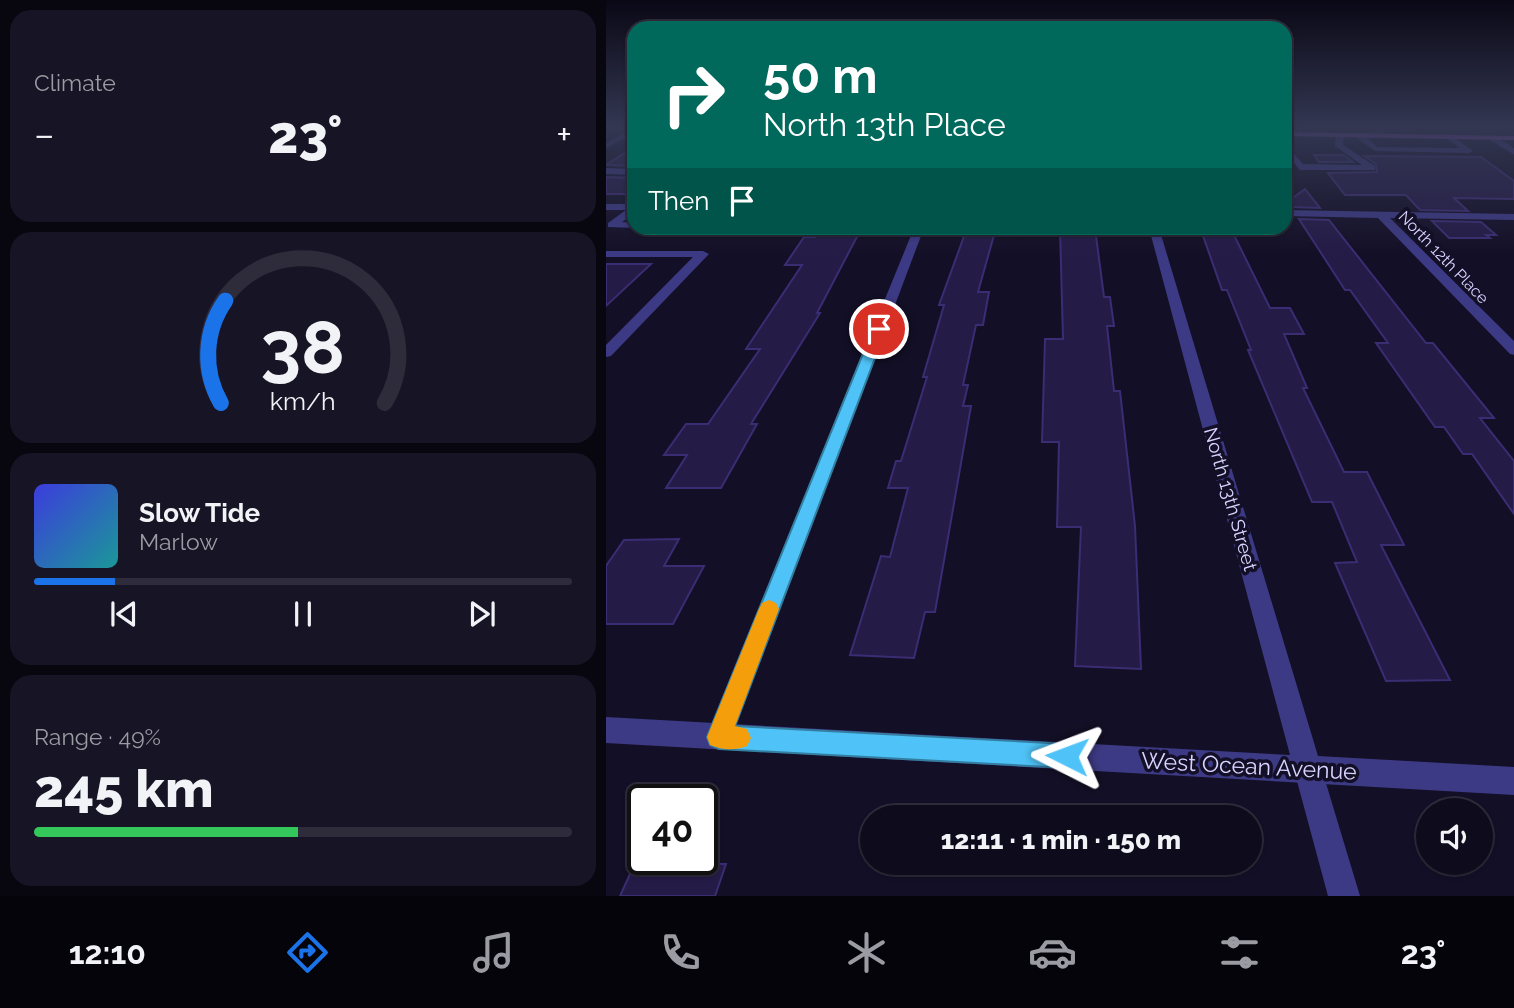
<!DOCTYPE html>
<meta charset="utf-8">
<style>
:root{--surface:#0e0b1c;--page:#171425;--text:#f1f3f6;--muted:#9b9ba3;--line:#2e2b3b;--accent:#1a73e8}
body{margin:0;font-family:Raleway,sans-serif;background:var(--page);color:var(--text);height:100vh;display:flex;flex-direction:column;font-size:26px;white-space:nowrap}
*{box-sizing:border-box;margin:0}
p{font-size:23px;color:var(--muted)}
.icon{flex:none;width:38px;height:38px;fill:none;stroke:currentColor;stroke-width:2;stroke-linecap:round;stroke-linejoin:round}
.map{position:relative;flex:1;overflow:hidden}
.panel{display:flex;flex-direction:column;gap:10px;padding:10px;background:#08060f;width:606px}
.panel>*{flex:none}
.guide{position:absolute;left:21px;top:21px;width:665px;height:214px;border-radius:21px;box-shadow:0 2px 5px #0004,0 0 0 2px var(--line);background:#00695c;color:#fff;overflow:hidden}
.fabs{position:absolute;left:810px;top:798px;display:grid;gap:14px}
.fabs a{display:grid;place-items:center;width:77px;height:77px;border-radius:50%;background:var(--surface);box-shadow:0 2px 5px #0004,0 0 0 2px var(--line);font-size:35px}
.speed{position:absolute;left:21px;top:784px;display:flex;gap:14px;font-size:35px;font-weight:700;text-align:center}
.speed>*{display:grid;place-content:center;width:91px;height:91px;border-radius:50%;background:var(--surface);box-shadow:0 2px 5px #0004,0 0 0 2px var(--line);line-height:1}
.speed .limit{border:4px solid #111;border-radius:10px;background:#fff;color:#111}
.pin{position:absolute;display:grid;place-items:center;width:60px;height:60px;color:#fff;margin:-30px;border:4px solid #fff;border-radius:50%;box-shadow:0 2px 7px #0007}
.me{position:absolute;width:77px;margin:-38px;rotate:273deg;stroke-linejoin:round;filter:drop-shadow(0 0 5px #0008)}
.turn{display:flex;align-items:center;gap:24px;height:147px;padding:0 21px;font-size:32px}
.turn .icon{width:91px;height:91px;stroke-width:2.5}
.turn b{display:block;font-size:49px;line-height:60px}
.then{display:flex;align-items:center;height:66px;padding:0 21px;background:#0003;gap:14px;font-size:26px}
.big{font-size:52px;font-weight:800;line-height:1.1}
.panel .tile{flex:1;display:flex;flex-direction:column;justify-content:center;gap:10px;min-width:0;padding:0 24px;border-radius:21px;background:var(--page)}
.panel .dial{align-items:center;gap:0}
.dial svg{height:182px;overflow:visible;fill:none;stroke:var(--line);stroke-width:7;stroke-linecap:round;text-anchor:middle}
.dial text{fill:var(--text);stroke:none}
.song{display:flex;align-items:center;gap:21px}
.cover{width:84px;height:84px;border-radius:10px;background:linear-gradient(135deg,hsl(240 70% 55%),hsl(180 70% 35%))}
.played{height:7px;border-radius:4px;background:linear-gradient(90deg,var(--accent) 15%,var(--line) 15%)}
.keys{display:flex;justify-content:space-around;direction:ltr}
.heat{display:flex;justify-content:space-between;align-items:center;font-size:38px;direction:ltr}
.charge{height:10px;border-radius:5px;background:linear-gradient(90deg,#34c759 49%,var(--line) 0)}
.trip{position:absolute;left:254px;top:805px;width:402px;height:70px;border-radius:35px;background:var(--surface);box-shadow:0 2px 5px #0004,0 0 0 2px var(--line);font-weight:800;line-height:70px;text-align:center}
.tabs{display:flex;height:112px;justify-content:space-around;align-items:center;background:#06040b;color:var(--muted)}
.tabs .icon{width:49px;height:49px}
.tabs .on{color:var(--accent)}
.tabs b{font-size:32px;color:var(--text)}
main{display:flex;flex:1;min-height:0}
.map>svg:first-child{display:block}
.building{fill:#241b47;stroke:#3b2d73;stroke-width:2}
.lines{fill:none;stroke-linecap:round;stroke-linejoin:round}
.service{fill:#3d3a85;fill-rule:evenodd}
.minor{fill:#3d3a85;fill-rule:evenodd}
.tertiary{fill:#3d3a85;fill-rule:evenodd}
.primary{fill:#c25bff;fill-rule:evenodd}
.route{fill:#4fc3f7;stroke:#337fa1;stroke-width:2}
.slow{fill:#f59e0b}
.labels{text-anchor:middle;stroke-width:7;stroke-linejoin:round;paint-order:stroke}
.far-street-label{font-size:16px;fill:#d9d4ff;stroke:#130f26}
.street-label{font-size:19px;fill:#d9d4ff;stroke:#130f26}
.near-street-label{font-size:23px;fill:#d9d4ff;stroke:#130f26}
</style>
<main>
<section class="panel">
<div class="tile"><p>Climate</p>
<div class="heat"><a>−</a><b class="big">23°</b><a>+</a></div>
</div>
<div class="tile dial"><svg viewBox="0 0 100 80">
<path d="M14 69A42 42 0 1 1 86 69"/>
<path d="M14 69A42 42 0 0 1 16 24" stroke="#1a73e8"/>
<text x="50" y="56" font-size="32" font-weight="700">38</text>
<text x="50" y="72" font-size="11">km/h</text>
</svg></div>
<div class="tile">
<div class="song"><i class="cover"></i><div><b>Slow Tide</b><p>Marlow</p></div></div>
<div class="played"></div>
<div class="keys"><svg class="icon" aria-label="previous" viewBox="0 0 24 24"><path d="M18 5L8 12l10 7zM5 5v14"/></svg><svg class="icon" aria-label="pause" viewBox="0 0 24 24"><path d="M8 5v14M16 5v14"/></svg><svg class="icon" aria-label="next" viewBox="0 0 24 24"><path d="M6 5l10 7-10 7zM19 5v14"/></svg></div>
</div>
<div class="tile"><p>Range · 49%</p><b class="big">245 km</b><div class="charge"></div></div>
</section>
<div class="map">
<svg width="909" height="896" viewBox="0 0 909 896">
<rect width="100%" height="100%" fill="#130f26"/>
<g class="building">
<path d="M28 147V166L0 165Z"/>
<path d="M708 155H738L747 162H713Z"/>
<path d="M758 156 875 157 908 181V199L848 198 862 211 814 210 800 195H739L722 173 771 172 770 164Z"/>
<path d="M0 177 28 178V194H0Z"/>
<path d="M699 189 714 208 685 207 681 202Z"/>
<path d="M693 219 723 220 820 343H827L888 418H874L908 461V514L866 454H857L838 427H829L770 343H782L744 290H739Z"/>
<path d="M826 221 875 222 890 235H880L884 238H843Z"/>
<path d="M361 228H390L372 292H383L377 325H370L357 385H362L357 406H365L329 612H319L308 658 244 655 275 556 284 557 302 488H282L290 461H295L321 377H317L338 305H333Z"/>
<path d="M454 228H489L498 297H504L508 326H501L508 391H514L529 526 535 669 469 666 475 527H451L453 442H436L439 339H457Z"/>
<path d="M595 230 626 231 664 308H684L698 334H678L701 388H697L738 472H761L798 545H775L844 680 780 681 729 563 751 562 726 502H706L642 350H645L621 290H616Z"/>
<path d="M213 231H254L211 313H214L145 424H151L115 488H60L81 455H58L80 424H102L154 349H140L196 265H179L198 237H209Z"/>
<path d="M0 264H45L0 306Z"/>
<path d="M73 539 58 566H98L67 624H0V566L18 540Z"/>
<path d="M29 863 120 864 109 896H14Z"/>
</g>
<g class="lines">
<g class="service">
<path d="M28 128V133L0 148V143Z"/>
<path d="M734 133 738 135 737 145 769 166V170H694L679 152V144L697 164 756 165 729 146 730 135Z"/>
<path d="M750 133H756L771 147 854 148 841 139 844 135 867 151 863 153 769 151 750 137Z"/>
<path d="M882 135H888L909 149V155L882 139Z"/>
<path d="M0 168 28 169V175L0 174Z"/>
<path d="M0 204H28V214L16 222 28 223V228H32L2 227V223L20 210H0Z"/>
<path d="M0 251H97L103 254 5 356 0 357V345L87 257H0Z"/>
</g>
<g class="minor">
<path d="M773 128H783L768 138H762V134Z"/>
<path d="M679 210 909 214V220L784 218 909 342V355L904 354 772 218 679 216Z"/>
<path d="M308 228H318L126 737 122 746 113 750 104 746 100 737Z"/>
<path d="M702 756 712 760 716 770 754 896H722L688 770 692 760Z"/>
</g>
<path class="tertiary" d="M543 228H553L712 756 909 767V795L0 743V717L684 755Z"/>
<path class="primary" d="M679 132 909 136V140L679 136Z"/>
</g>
<linearGradient id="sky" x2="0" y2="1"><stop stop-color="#0a0815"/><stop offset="0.5" stop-color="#333752"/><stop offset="1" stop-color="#333752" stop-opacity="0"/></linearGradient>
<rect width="909" height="254" fill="url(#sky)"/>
<path class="route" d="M273 326 280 329 129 726 461 744 470 747 474 756 470 765 461 768 113 749 104 745 101 737 267 329Z"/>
<path class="slow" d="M163 600 170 603 173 609 129 726 141 729 145 738 141 746C129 751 116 750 104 745L101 737 153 609 156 603Z"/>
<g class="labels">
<g class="far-street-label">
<text transform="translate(838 257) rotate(46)" y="6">North 12th Place</text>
</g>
<g class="street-label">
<text transform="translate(625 499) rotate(74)" y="7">North 13th Street</text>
</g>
<g class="near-street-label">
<text transform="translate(643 766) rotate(3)" y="8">West Ocean Avenue</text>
</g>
</g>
</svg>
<div class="fabs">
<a><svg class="icon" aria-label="sound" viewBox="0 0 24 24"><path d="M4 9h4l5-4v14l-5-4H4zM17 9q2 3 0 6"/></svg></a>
</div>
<div class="speed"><div class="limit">40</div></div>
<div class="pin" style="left:273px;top:329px;background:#d93025"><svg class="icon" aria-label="arrive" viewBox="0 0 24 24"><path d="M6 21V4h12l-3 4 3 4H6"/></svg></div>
<svg class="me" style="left:461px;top:756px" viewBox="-20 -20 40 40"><path d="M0-17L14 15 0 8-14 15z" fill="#4fc3f7" stroke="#fff" stroke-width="4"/></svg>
<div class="trip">12:11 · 1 min · 150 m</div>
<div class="guide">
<div class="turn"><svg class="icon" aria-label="right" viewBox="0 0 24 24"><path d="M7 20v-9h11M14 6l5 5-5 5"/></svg><div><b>50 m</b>North 13th Place</div></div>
<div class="then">Then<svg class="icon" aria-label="arrive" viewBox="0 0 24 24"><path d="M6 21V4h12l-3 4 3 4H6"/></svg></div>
</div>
</div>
</main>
<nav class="tabs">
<b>12:10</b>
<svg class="icon on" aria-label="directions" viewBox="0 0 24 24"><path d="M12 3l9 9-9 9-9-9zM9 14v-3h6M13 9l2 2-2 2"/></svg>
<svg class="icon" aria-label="music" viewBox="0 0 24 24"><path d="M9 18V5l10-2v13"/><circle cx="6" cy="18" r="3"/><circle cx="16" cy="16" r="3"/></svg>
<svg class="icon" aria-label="phone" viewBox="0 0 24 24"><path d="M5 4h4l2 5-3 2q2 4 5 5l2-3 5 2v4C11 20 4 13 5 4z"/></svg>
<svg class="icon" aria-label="climate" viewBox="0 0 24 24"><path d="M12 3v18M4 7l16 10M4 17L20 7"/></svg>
<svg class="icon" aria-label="car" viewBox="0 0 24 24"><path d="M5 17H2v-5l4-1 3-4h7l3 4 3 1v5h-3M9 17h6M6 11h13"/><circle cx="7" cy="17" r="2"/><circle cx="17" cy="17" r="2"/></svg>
<svg class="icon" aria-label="filters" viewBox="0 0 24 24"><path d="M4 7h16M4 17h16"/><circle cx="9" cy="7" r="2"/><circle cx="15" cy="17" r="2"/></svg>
<b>23°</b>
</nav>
